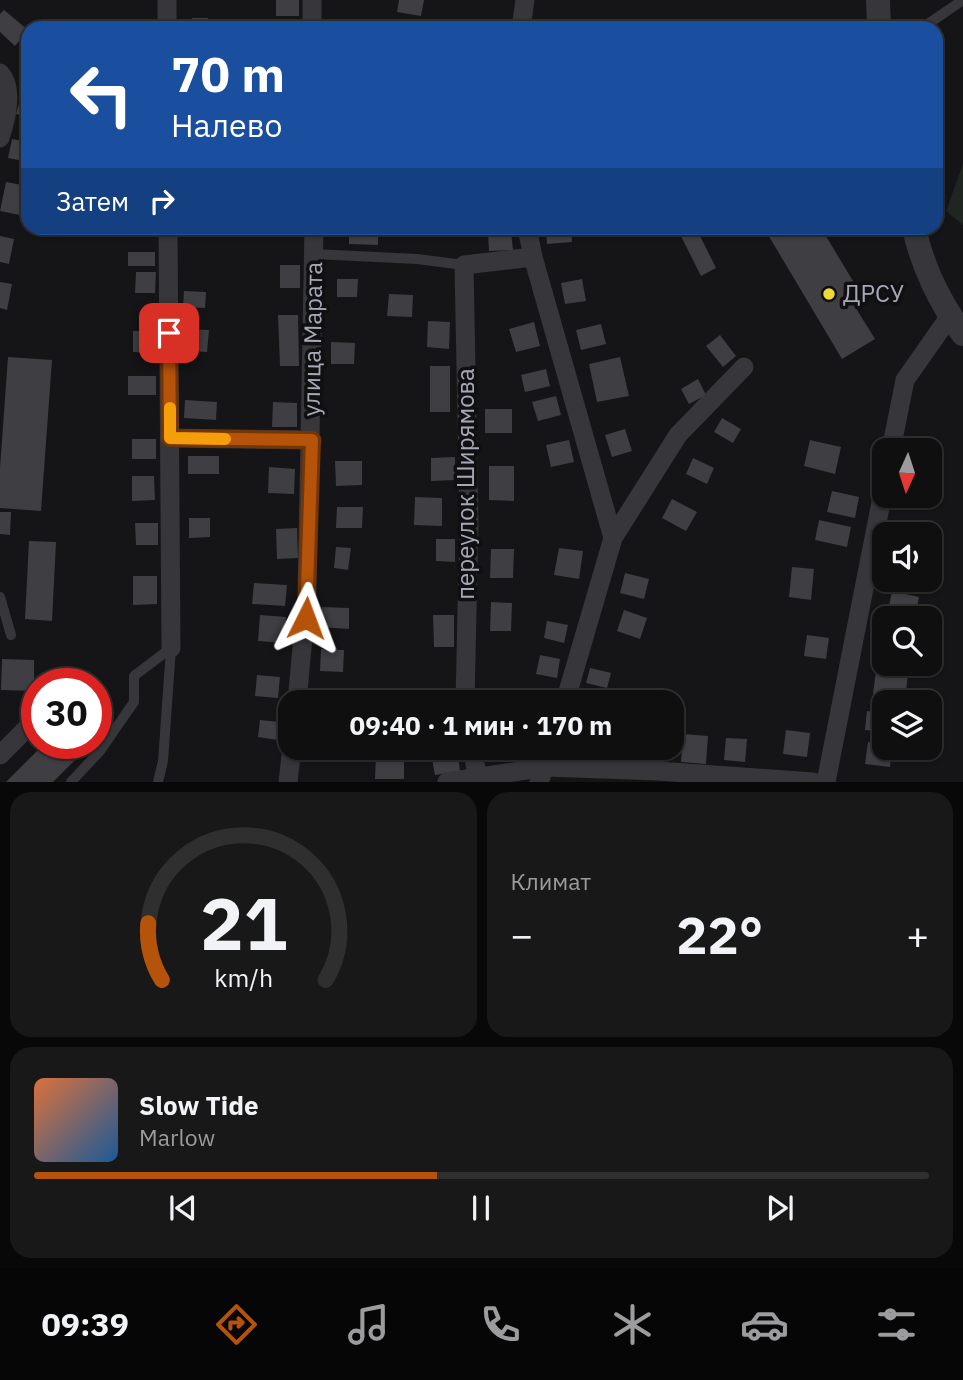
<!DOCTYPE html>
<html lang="ru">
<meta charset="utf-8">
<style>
:root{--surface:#100f10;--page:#191819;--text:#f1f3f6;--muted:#9c9c9f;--line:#302f30;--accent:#b45309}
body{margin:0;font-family:"IBM Plex Sans",sans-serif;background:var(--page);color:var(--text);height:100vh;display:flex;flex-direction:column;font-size:26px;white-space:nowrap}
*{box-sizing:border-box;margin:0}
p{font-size:23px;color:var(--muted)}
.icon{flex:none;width:38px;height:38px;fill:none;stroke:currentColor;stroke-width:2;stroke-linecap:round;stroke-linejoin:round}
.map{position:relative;height:782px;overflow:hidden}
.side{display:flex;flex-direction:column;gap:10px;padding:10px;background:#090809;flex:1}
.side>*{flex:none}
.top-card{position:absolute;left:21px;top:21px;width:922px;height:214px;border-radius:21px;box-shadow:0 2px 5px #0004,0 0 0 2px var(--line);background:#1a4fa0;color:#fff;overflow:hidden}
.needle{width:46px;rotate:183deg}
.buttons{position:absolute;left:872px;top:438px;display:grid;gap:14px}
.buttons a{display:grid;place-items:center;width:70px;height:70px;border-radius:14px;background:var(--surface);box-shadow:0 2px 5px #0004,0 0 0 2px var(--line);font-size:35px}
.speed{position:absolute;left:21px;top:668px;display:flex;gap:14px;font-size:35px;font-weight:700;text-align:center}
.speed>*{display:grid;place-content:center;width:91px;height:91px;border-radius:50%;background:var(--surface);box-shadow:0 2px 5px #0004,0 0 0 2px var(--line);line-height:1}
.speed .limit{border:10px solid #d22;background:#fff;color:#111}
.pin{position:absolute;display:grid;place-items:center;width:60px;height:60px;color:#fff;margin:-30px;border-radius:14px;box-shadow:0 4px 10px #0006}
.me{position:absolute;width:77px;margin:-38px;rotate:3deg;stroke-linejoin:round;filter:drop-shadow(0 0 5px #0008)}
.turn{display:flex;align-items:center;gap:24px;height:147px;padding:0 35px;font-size:32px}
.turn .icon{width:91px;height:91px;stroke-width:2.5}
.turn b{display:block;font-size:49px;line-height:60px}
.then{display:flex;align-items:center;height:66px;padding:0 35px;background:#0003;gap:14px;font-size:26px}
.big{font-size:52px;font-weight:700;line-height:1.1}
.side .widget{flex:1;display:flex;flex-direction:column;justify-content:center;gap:10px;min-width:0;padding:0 24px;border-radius:21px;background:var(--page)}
.side .dial{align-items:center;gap:0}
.dial svg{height:182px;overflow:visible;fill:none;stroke:var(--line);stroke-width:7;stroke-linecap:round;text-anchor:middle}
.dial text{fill:var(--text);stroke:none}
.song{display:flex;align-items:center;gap:21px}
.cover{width:84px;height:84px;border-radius:10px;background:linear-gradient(135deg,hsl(20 70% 55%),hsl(210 70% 35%))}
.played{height:7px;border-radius:4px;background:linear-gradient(90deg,var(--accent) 45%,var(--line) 45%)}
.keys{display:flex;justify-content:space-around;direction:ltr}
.heat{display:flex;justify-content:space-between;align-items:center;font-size:38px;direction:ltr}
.side .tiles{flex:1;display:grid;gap:10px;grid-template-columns:1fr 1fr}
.widget:last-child{grid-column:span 2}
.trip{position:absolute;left:278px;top:690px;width:406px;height:70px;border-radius:21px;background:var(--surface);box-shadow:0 2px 5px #0004,0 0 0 2px var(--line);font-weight:700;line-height:70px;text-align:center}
.tab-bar{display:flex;height:112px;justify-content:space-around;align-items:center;background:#060606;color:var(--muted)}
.tab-bar .icon{width:49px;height:49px}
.tab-bar .on{color:var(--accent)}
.tab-bar b{font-size:32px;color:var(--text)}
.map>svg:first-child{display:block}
.green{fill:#1f2621}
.building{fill:#3f3e43}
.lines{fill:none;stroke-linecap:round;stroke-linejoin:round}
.service{stroke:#36363b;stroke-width:10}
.minor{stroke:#36363b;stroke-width:19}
.tertiary{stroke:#36363b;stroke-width:24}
.route-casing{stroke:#753606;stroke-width:18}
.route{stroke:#b45309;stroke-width:12}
.slow{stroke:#f59e0b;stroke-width:12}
.poi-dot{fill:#ecd937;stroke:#100f11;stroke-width:2.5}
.labels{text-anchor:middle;stroke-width:7;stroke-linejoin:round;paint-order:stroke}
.poi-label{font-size:24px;fill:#a7a8b6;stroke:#100f11;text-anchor:start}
.street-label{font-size:24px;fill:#a7a8b6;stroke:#100f11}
</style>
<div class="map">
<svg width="963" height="782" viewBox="0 0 963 782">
<rect width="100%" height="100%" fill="#151416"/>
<path class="green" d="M963 164V225L946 211Z"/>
<g class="building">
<rect x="276" y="0" width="23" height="16"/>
<path d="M399 0H424L421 16 397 12Z"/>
<path d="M4 10 28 30 15 46 0 32V14Z"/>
<rect x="192" y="18" width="16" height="10"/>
<path d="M550 20 572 22 571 28H549Z"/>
<path d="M23 90 28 92V117L16 114Z"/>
<path d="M12 139 28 142V162L8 158Z"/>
<path d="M6 182 28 186 25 216 0 211Z"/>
<rect x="276" y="228" width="25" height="9"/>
<path d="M349 228H378V245L349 244Z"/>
<path d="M546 228H571L572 242 547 244Z"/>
<path d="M677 228H696L716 268 701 276Z"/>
<path d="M764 228H821L859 291 849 297 875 339 842 359Z"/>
<path d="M511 231 513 250 489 251 488 233Z"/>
<path d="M0 236 14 239 9 264 0 262Z"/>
<rect x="128" y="252" width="27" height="14"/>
<rect x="280" y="265" width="20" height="23"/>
<path d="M136 272H156L155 293H135Z"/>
<path d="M337 279H358L357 297H337Z"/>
<path d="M582 279 586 301 565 304 561 283Z"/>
<path d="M0 282 12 284 7 310 0 308Z"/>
<path d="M184 291 206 292 205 308 183 307Z"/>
<path d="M389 294 413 295 412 317 387 316Z"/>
<path d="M278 315H298L299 366H280Z"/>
<path d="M428 321 450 322 449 349 427 347Z"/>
<path d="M534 322 540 346 516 352 509 329Z"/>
<path d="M601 324 606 344 581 350 576 330Z"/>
<path d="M188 329 209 330 207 352 186 351Z"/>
<path d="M133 331H159L158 353 133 352Z"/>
<path d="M720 335 736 356 723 367 706 346Z"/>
<path d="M331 342 355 343 354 364H331Z"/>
<path d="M8 357 52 360 41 511 0 508V468Z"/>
<path d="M620 357 629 396 597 402 589 364Z"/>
<rect x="430" y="366" width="20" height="46"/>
<path d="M546 369 550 386 525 392 521 375Z"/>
<rect x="128" y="376" width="28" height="19"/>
<path d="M698 379 706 395 689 404 681 389Z"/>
<path d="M556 396 561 415 538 421 532 402Z"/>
<path d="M185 400 217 402 216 420 184 418Z"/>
<path d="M273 402 297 403V427H272Z"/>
<rect x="485" y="409" width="27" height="24"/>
<path d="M722 418 741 429 733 443 714 432Z"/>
<path d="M625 429 632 451 612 457 605 435Z"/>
<rect x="132" y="439" width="24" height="20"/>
<path d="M569 440 574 462 551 467 546 445Z"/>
<path d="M810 440 841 447 835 474 804 466Z"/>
<rect x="188" y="456" width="31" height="18"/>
<path d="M455 457V480L431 481V458Z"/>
<path d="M693 458 714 468 707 484 686 474Z"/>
<path d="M335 461H362V485L336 486Z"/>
<path d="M489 466H514V501L489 500Z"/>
<path d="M269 467 295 469 294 494 268 493Z"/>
<path d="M132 476H154L155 500 132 501Z"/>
<path d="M929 483 941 487 935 506 911 499 912 495H929Z"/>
<path d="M832 491 859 497 855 518 827 512Z"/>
<path d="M415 497 442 498V526L414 525Z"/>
<path d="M672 499 697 512 686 531 662 518Z"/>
<path d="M337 507H363L362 528H336Z"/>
<path d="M0 512H11L10 535 0 534Z"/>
<path d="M189 518H210V537L189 538Z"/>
<path d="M819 520 851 527 847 547 815 540Z"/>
<path d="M135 523H158V545H136Z"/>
<path d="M297 528 298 558 277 559 276 529Z"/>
<path d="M436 539H455V562L436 561Z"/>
<path d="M29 541 56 542 52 621 25 619Z"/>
<path d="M336 547 351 548 348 570 334 568Z"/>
<path d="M559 548 583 551 579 579 554 575Z"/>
<path d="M491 549H514L513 578H490Z"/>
<path d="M792 567 814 569 811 600 789 597Z"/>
<path d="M625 573 649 579 644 599 620 593Z"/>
<path d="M133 576H157V604L133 605Z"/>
<path d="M254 583 287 585 285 606 252 604Z"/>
<path d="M892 591 919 597 915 618 887 616Z"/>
<path d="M491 602 512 603 511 631H490Z"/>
<path d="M322 607 349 608V629L321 627Z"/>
<path d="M624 610 647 618 640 639 617 631Z"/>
<path d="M260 615 286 617 284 643 258 641Z"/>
<path d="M433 615H454V647H434Z"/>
<path d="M547 621 568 625 564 643 544 638Z"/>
<path d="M807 635 829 638 826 659 804 656Z"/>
<path d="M321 649 344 650 343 672 320 671Z"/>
<path d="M540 655 560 659 557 678 536 674Z"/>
<path d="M2 659 34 660V691L1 690Z"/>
<path d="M590 668 611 673 607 688 586 683Z"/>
<path d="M876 671 908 675 905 698 873 694Z"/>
<path d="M257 675 280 677 278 698 255 696Z"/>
<path d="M452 690 453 702H431L430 692Z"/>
<path d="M579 692 598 695 597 702H577Z"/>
<path d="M867 711 884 713V732L865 730Z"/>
<path d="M260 720 280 722 278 740 258 737Z"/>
<path d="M786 730 810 733 807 757 783 754Z"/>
<path d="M683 734 708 736 706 764 681 762Z"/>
<path d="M726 738 747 739 745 762 724 760Z"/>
<path d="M868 742 884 744V747H892L890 767 865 764Z"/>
<path d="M44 744H91L53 782H6Z"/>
<path d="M634 747H658V758L633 756Z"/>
<path d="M457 750 460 771 435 775 431 754Z"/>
<path d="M376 755 404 756V779H375Z"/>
</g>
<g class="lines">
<g class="service">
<path d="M922 28 963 0"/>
<path d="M314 254 417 259 464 265"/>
<path d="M0 597 11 635"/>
<path d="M65 679 70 684"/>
<path d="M96 713 112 731"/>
<path d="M71 782 100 751 134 702V676L171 648"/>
<path d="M158 782 163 761 171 648"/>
</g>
<g class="minor">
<path d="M167 0V28"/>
<path d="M312 0V28"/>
<path d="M521 28 525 0"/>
<path d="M0 73C14 88 6 120 0 138"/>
<path d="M168 228 171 648"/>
<path d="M527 228 533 257 613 538"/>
<path d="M170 438 312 440"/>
<path d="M891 450 905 380 950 316"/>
<path d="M297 702 307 593 314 228"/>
<path d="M465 702 469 523 464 265 533 257"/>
<path d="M565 702 613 538 678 435 744 367"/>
<path d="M472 747 477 775"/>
<path d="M0 755 37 718"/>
<path d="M288 782 292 747"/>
<path d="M447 782 546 767 658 771 813 782"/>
<path d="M539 782 552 747"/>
<path d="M826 782 884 487"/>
</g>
<g class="tertiary">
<path d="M878 0 879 28"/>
<path d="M914 228C922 265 940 303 963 334"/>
</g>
</g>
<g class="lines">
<defs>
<path id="route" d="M169 333 170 438 312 440 306 618"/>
</defs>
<use href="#route" class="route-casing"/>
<use href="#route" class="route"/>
<path class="slow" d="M170 408V438L225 439"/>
</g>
<circle class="poi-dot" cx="829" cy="294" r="7"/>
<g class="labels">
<g class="poi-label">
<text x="843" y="302">ДРСУ</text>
</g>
<g class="street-label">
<text transform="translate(313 339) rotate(-89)" y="8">улица Марата</text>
<text transform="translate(466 484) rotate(-90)" y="8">переулок Ширямова</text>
</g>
</g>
</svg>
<div class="buttons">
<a><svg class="needle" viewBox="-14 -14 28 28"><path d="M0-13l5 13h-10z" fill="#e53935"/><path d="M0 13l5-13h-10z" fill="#9c9c9f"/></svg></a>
<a><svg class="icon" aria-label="sound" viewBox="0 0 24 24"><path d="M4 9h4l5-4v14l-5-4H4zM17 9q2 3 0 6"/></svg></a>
<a><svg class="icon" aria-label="search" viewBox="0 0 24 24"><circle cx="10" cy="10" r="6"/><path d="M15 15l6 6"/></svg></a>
<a><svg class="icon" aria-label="layers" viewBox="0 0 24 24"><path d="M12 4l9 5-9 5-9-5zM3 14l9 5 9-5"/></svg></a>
</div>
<div class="speed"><div class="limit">30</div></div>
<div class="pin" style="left:169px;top:333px;background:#d93025"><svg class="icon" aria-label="arrive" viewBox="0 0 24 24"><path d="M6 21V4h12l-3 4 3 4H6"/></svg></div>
<svg class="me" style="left:306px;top:618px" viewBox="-20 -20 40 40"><path d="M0-17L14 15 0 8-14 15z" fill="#b45309" stroke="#fff" stroke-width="4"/></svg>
<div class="trip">09:40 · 1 мин · 170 m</div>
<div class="top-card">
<div class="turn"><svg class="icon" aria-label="left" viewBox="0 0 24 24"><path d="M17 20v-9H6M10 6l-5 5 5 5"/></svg><div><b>70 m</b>Налево</div></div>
<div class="then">Затем<svg class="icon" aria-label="right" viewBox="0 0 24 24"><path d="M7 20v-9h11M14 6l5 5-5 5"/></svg></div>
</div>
</div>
<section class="side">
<div class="tiles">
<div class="widget dial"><svg viewBox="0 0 100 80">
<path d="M14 69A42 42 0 1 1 86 69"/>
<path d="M14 69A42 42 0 0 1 8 44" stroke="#b45309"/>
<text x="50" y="56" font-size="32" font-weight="700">21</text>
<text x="50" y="72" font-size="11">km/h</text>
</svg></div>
<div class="widget"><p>Климат</p>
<div class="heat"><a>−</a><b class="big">22°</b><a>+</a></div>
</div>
<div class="widget">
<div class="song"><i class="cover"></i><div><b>Slow Tide</b><p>Marlow</p></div></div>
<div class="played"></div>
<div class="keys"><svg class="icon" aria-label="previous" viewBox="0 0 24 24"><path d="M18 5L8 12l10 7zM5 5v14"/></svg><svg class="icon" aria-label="pause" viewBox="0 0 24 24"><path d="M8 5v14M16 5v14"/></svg><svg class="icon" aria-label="next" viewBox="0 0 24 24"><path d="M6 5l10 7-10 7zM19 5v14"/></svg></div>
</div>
</div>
</section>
<nav class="tab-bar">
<b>09:39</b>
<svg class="icon on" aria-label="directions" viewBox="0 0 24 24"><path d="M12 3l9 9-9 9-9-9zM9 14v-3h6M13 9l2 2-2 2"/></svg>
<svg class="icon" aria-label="music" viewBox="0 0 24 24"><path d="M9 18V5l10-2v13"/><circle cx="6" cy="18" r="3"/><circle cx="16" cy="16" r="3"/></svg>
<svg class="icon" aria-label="phone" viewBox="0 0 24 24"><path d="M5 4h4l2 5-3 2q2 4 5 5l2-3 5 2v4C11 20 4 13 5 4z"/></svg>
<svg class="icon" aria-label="climate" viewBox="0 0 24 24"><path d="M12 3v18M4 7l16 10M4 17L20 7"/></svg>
<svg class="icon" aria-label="car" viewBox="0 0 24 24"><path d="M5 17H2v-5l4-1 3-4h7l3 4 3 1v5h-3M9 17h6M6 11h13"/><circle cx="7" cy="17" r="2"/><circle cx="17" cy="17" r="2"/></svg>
<svg class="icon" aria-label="filters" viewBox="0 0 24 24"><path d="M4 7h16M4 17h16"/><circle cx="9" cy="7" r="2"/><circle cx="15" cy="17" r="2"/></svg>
</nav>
